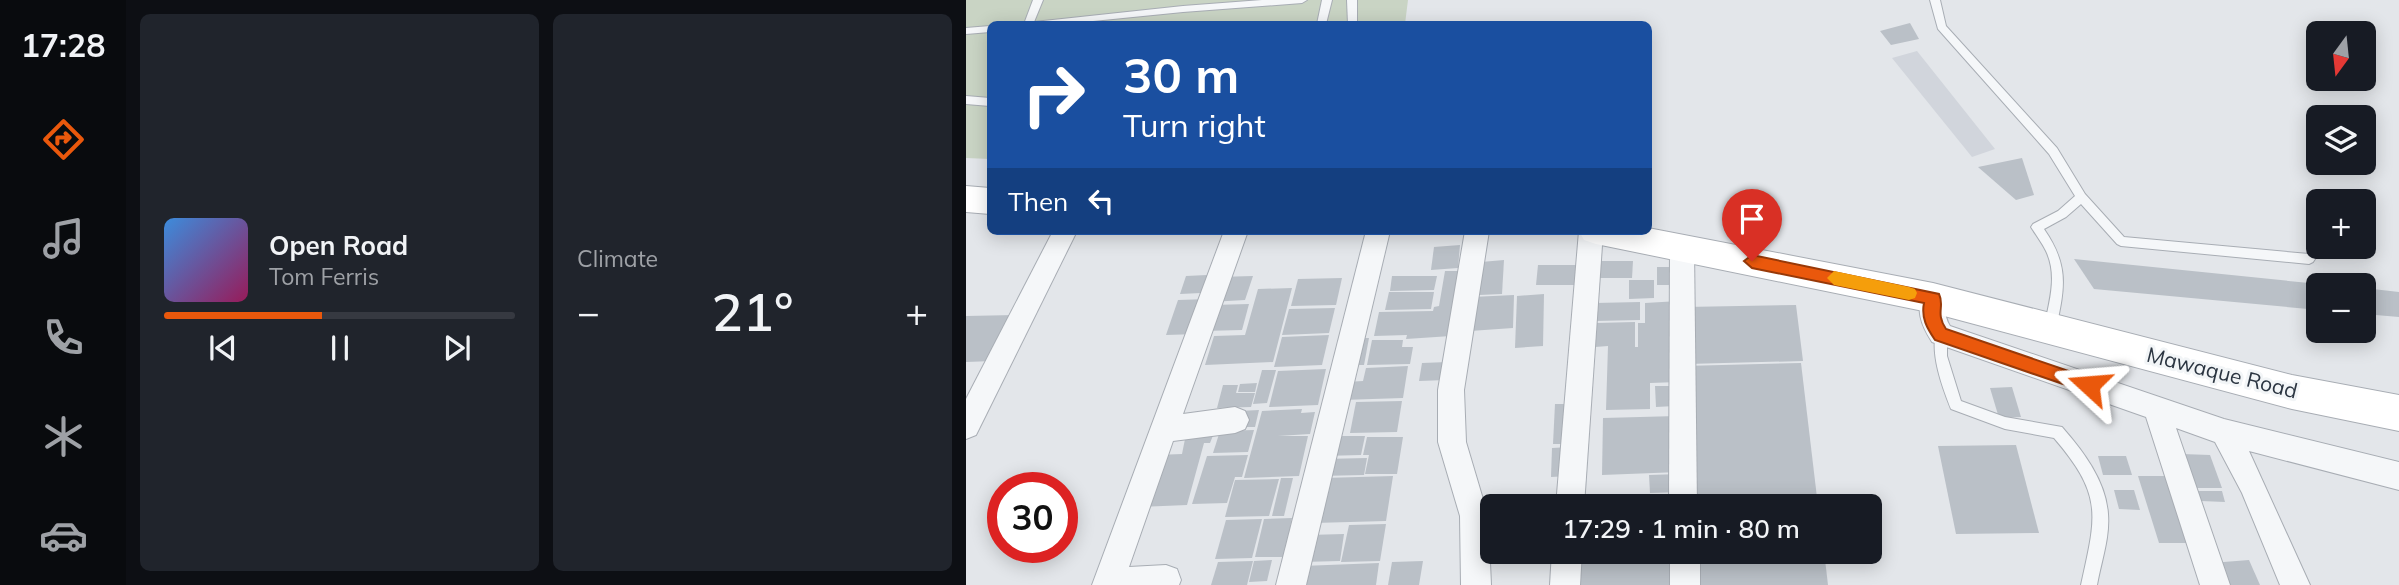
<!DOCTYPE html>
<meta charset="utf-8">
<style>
:root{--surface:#171b24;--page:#20242c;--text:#f1f3f6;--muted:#9ea1a6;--line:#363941;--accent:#ea580c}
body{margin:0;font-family:Mulish,sans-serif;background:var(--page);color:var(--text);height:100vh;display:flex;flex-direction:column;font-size:26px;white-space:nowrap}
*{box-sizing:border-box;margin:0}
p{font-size:23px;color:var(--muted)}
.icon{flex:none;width:38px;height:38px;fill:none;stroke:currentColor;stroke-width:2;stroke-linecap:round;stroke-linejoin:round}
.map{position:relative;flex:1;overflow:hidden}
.drawer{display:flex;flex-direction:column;gap:14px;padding:14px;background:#0d0f14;width:840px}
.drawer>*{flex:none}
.top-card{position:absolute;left:21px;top:21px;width:665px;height:214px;border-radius:10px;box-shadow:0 4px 18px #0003;background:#1a4fa0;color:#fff;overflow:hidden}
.needle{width:46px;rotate:195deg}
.fabs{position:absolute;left:1340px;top:21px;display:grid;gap:14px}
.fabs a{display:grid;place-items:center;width:70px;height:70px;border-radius:10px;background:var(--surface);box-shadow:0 4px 18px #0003;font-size:35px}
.speed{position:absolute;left:21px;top:472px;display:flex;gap:14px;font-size:35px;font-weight:700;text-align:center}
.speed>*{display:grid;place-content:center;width:91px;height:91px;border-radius:50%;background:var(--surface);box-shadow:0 4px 18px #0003;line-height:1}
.speed .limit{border:10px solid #d22;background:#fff;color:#111}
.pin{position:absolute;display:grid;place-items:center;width:60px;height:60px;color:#fff;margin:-72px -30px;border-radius:50% 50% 50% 0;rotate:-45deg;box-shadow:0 0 7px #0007}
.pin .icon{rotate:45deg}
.me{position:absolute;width:77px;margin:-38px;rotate:289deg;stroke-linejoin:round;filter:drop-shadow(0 0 5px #0008)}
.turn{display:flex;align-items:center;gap:24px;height:147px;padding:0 21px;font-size:32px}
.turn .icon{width:91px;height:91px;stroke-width:2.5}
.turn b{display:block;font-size:49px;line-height:60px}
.then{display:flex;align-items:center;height:66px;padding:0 21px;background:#0003;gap:14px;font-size:26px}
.big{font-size:52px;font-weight:600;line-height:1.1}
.drawer .widget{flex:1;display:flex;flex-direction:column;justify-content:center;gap:10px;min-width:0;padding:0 24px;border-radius:10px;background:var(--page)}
.song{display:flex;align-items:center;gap:21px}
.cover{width:84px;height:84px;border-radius:10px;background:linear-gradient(135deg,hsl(210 70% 55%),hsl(330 70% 35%))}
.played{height:7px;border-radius:4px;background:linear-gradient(90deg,var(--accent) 45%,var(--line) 45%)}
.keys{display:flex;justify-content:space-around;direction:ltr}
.heat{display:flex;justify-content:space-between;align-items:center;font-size:38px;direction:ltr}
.drawer .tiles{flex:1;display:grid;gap:14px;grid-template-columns:repeat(2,1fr)}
.trip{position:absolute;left:514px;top:494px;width:402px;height:70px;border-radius:10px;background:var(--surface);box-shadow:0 4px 18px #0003;font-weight:600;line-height:70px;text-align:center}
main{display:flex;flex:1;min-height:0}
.dock{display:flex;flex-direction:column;width:126px;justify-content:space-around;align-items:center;background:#090b0e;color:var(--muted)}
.dock .icon{width:49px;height:49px}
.dock .current{color:var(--accent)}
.dock b{font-size:32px;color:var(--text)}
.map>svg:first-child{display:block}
.built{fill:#d1d5dc}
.green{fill:#c9d4c4}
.building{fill:#bac0c7}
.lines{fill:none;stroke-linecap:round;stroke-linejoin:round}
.service-casing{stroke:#a8adb4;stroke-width:2}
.minor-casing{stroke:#a8adb4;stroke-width:2}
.secondary-casing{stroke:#a8adb4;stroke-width:2}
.service{fill:#f5f7f9;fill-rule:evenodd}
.minor{fill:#f5f7f9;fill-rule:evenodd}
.secondary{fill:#fff;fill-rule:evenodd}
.route{fill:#ea580c;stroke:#983908;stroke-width:2}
.slow{fill:#f59e0b}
.labels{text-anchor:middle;stroke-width:6;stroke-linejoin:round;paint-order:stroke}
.street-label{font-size:21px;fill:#2b3541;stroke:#f2f5f7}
</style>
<main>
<nav class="dock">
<b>17:28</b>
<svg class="icon current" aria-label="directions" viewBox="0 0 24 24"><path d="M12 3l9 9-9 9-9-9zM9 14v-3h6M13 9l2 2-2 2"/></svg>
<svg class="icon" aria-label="music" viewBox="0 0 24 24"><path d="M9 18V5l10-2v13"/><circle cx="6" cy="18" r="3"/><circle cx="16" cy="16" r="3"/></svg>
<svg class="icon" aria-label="phone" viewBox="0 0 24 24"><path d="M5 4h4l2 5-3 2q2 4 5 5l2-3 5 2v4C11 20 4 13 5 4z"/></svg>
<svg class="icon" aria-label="climate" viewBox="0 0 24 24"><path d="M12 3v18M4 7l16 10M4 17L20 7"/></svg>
<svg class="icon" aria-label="car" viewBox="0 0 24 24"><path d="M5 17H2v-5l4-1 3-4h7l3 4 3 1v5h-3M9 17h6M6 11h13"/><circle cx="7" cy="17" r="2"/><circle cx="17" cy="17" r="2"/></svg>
</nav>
<section class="drawer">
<div class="tiles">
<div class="widget">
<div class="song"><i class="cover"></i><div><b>Open Road</b><p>Tom Ferris</p></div></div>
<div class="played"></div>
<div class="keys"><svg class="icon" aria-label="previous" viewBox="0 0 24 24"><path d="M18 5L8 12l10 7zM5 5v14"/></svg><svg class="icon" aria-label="pause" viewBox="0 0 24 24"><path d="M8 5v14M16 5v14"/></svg><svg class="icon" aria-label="next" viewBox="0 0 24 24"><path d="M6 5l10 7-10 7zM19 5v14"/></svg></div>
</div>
<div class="widget"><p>Climate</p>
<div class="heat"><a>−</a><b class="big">21°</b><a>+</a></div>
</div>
</div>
</section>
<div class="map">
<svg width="1433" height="585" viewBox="0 0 1433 585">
<rect width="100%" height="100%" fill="#e3e6ea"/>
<path class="built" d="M951 51 1029 149 1006 157 926 58Z"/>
<path class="green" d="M0 0H442L439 24H24V159L0 158Z"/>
<g class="building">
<path d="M944 23 953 39 925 45 914 31Z"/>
<path d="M1056 158 1068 195 1050 200 1012 167Z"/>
<path d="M494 245 492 268 465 270 468 247Z"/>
<path d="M1108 259 1353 284V310L1128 289Z"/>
<path d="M538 260 536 294 513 295 515 262Z"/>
<path d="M634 261H667L666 278H633Z"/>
<path d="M572 265H614L612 285H570Z"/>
<path d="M691 267H714L713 285H691Z"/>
<path d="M479 271H501L485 336 440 339 441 335 408 336 413 312 467 311 468 307 473 306Z"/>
<path d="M241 275 235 293 214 294 220 276Z"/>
<path d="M287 276 279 300 244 302 252 277Z"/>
<path d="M426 276H471L468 290 424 291Z"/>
<path d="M376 278 370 305 325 306 332 279Z"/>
<path d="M663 280H688V298L663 299Z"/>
<path d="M326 288 307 362 239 365 248 336 279 335 292 289Z"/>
<path d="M1398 288 1433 292V317L1398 314Z"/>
<path d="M423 292H468L465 309 419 310Z"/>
<path d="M578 294 577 346 549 348 551 296Z"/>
<path d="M548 295 547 328 504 331 506 297Z"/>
<path d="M243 299 232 334 200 335 212 300Z"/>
<path d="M713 301 712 382 684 383V409L640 410 642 346 629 347 630 323 669 322V347H672V323H679V303Z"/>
<path d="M674 302V320L629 321V303Z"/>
<path d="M283 304 276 330 237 331 246 305Z"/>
<path d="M830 305 837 361 721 364 719 307Z"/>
<path d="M369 308 363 333 316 335 323 309Z"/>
<path d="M49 315 27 361 0 362V316Z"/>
<path d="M363 335 356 365 308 367 316 337Z"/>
<path d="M387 338H403L398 365H381Z"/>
<path d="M406 340H437L436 347H447L444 364 401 365Z"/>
<path d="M482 362 480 380 453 381 456 363Z"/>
<path d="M835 363 852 506H721L717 366Z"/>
<path d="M442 366 437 398 376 400 380 382 397 381 400 368Z"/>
<path d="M360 369 352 405 303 407 312 371Z"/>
<path d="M296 370H310L301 403 287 404Z"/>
<path d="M291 383 289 392H272L274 384Z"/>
<path d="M257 385H272L270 393H289L285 407 251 408Z"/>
<path d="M689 386H708L709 406 690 407Z"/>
<path d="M1046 387 1055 417 1033 418 1024 388Z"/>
<path d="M436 401 431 432 384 433 390 402Z"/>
<path d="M589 404H605L604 444H587Z"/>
<path d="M336 409 335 413 349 412 344 434 312 436H342L333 476 278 478 296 411Z"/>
<path d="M293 410 289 427H268L273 411Z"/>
<path d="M711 416 713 472 636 475 637 418Z"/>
<path d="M288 430 282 452 247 453 254 431Z"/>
<path d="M248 433 244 443H238L221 505 173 507 190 455 216 454 220 434Z"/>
<path d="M362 436H399L395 455 357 456Z"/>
<path d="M401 437H437L431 474H399L403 455H397Z"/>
<path d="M1050 445 1073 533 990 534 972 446Z"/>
<path d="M604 447 603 476 585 477 586 448Z"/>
<path d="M1216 454 1244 455 1256 488H1228Z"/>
<path d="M282 455 276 477H269L261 503 226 504 241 456Z"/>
<path d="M1132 456H1160L1166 475H1137Z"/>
<path d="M401 458 398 475 354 476 357 459Z"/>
<path d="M714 474 715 492 684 493 683 475Z"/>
<path d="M427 476 420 521 348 523 358 478Z"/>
<path d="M1172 476H1206L1229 543H1193Z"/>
<path d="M315 478H327L318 516H306Z"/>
<path d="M313 479 303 516 259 517 269 480Z"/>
<path d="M1148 490H1168L1174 510 1153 509Z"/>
<path d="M1232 491H1256L1259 502 1235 501Z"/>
<path d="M326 518 318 557H289L298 519Z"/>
<path d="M296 519 286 558 249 559 260 520Z"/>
<path d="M420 524 414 561 375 562 383 525Z"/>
<path d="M378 534 374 561 336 562 342 535Z"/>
<path d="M616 551H715L716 585H614Z"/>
<path d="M722 551H858L862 585H724Z"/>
<path d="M306 560 301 581 283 582 288 561Z"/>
<path d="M1283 560 1294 585H1254L1245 563Z"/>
<path d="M287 561 281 585H245L252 562Z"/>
<path d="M457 561 453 585H422L426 562Z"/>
<path d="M413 563 410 585H332L336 566Z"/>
</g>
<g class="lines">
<defs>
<g id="service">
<path d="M67 0H77L68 22 217 6 296 0H341L336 3 217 12 97 24H58Z"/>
<path d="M356 0H366L360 24H351Z"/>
<path d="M381 0H391V24H382Z"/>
<path d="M964 0H974L980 26 1091 148 1119 194 1158 237 1343 254 1347 256 1349 259 1347 262 1343 264 1155 246 1151 244 1115 204 1100 217 1078 229C1103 265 1099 287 1090 328L1088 332 1084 333 1080 332 1078 328C1083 302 1092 276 1080 251 1076 243 1070 235 1065 227L1067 224 1092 211 1109 196 1083 154 972 29Z"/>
<path d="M24 26V32L0 34V28Z"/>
<path d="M0 96 24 98V106L0 104Z"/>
<path d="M975 328 979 330 981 334V356L995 401 1039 417 1096 427C1117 451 1140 481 1142 514 1144 538 1135 562 1131 585H1115C1130 516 1138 496 1088 438L1039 429 985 409C977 389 963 352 971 330Z"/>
</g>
<g id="minor">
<path d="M87 231H111L10 435 0 439V399Z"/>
<path d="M258 231H282L217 414 269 407 279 411 283 420 279 429 269 433 207 441 163 567 200 565 211 569 215 580 213 585H126Z"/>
<path d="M400 231H424L340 585H310Z"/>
<path d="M499 231H523L498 390 500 442 522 516 525 585H495L494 516 472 442V390Z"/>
<path d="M613 231H637L618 506H590Z"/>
<path d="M716 238 724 241 728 248 731 506H703L704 248 708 241Z"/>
<path d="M967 288 976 291C981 302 976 314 984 326L1258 419 1433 462V490L1283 451 1344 585H1314L1276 493 1249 442 1210 428 1264 585H1234L1180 417 966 342C955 325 949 309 958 291Z"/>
<path d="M586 551H616L614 585H584Z"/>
<rect x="704" y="551" width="30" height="34"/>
</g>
<g id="secondary">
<path d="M0 186 24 188V214L0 212Z"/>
<path d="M682 228 967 283 1326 375 1433 395V431L1326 409 967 313 630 244 618 240 613 231H682Z"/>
</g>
</defs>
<use href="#service" class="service-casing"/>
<use href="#minor" class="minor-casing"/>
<use href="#secondary" class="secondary-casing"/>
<use href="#service" class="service"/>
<use href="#minor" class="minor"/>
<use href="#secondary" class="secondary"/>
</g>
<path class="route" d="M786 255 973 294C979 306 969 313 980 329L1123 378 1129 380 1131 385 1129 391 1123 393 969 340C961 328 955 318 958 303L786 268 778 261Z"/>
<path class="slow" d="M868 271 943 287 949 289 951 293 949 298 943 300 868 285 861 278Z"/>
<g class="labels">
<g class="street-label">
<text transform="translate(1256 373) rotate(14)" y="7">Mawaque Road</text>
</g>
</g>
</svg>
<div class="fabs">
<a><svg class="needle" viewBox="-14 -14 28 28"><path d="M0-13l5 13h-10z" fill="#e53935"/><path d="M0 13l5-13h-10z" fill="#9ea1a6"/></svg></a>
<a><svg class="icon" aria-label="layers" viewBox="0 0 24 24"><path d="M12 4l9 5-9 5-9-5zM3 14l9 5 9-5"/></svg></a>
<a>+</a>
<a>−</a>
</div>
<div class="speed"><div class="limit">30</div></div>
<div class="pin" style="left:786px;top:261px;background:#d93025"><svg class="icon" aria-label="arrive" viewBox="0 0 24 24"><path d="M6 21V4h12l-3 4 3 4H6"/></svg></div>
<svg class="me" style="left:1123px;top:385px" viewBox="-20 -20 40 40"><path d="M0-17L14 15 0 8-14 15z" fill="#ea580c" stroke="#fff" stroke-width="4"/></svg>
<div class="trip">17:29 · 1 min · 80 m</div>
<div class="top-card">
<div class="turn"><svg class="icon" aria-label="right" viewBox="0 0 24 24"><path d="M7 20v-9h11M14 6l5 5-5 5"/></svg><div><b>30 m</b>Turn right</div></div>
<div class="then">Then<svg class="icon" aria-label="left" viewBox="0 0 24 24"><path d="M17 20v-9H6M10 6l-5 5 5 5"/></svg></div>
</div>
</div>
</main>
